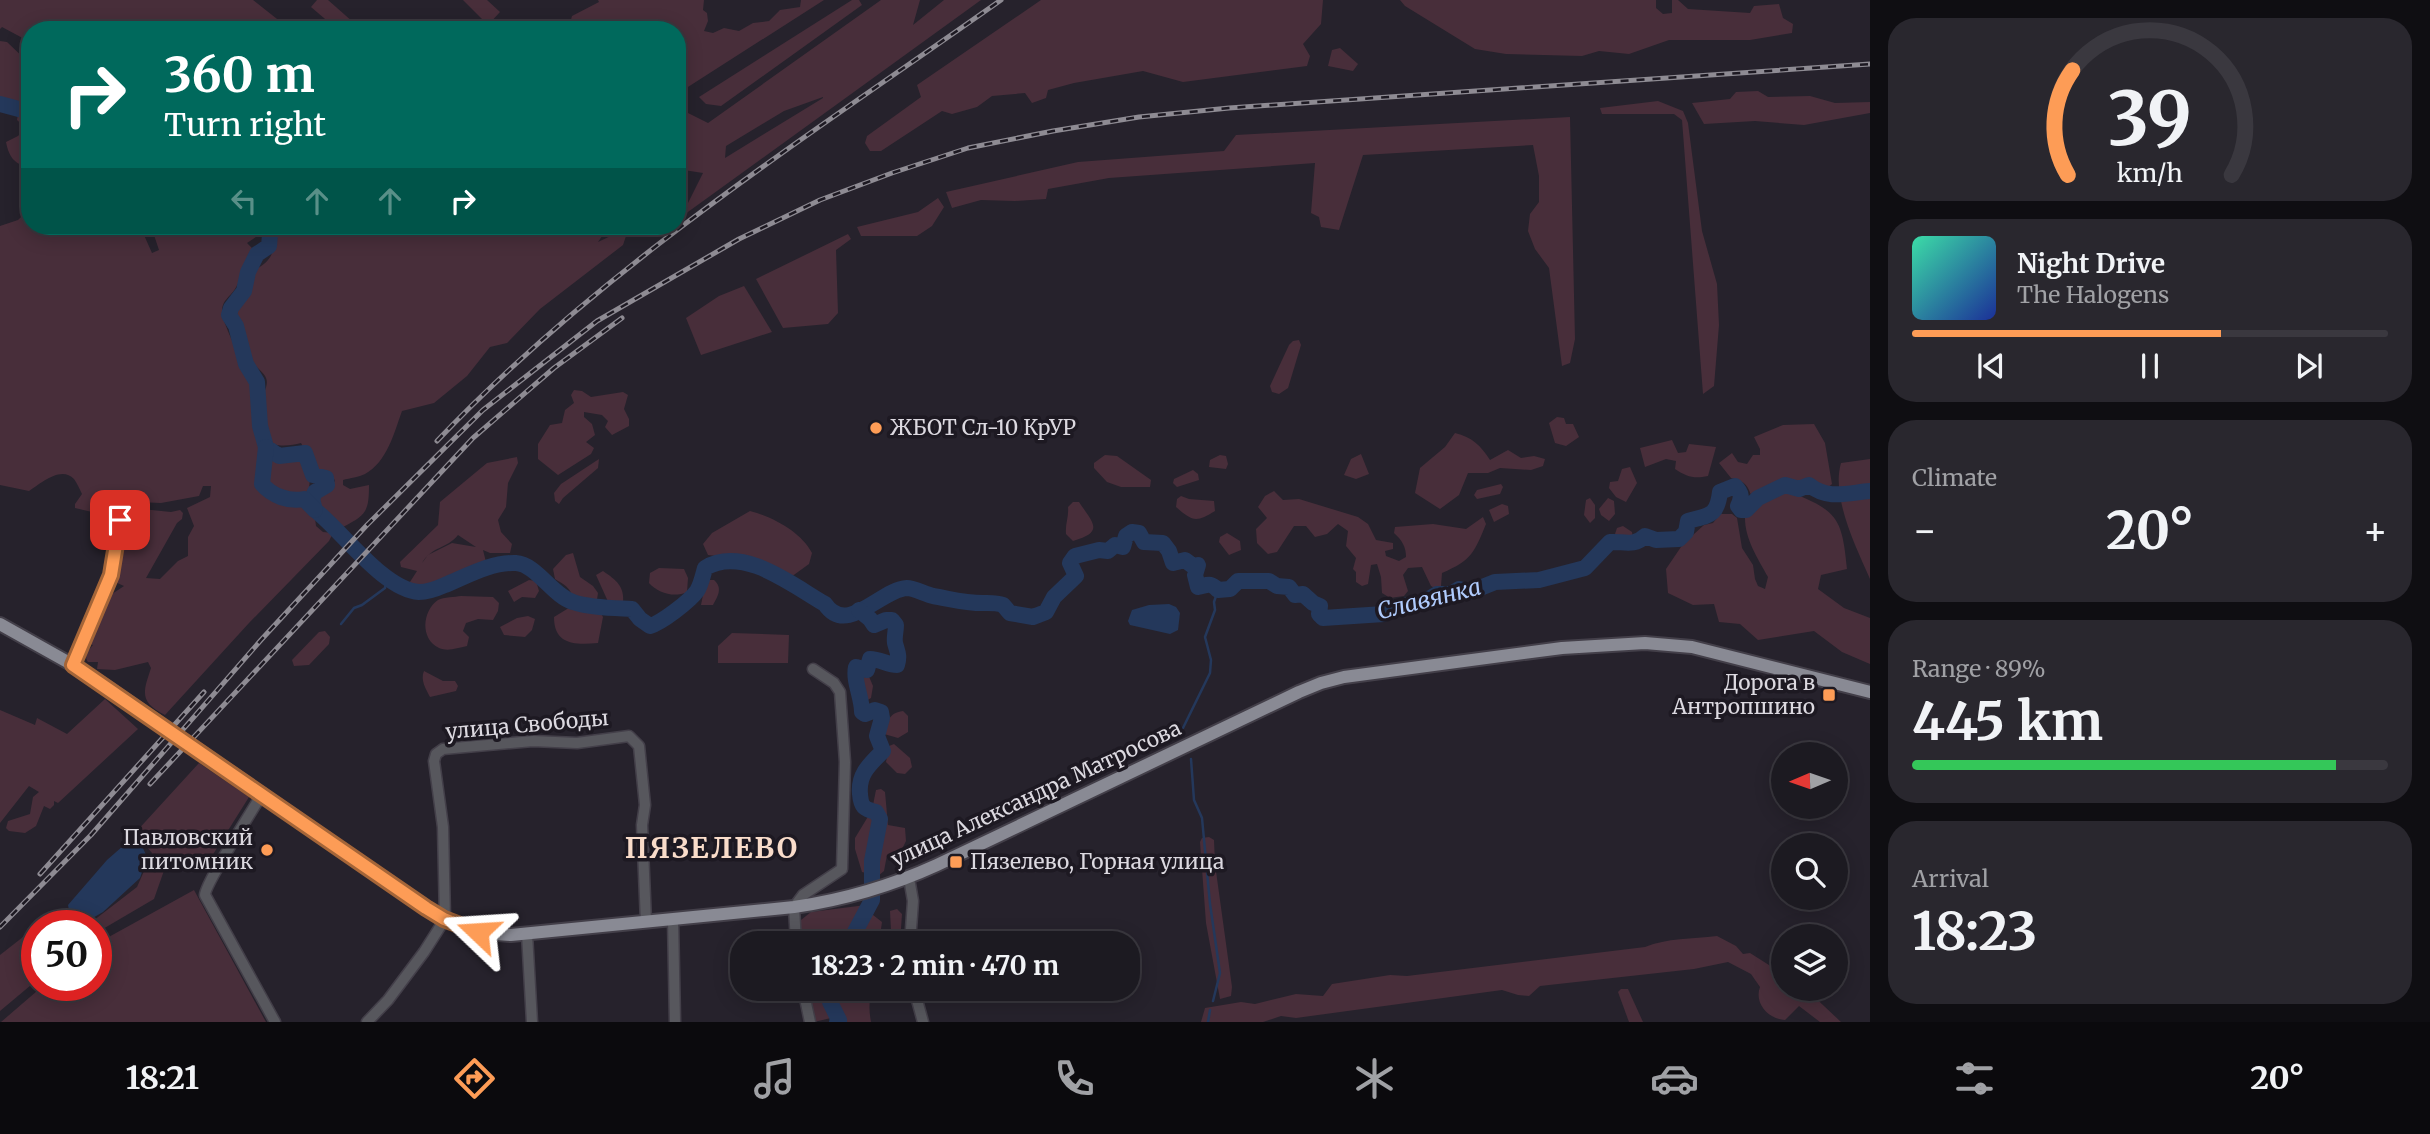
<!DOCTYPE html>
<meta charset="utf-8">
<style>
:root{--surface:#1c1a21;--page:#29272e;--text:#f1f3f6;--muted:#a0a1a5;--line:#3a383f;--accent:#fd9c56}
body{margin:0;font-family:Merriweather,serif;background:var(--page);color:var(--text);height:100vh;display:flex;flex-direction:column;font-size:26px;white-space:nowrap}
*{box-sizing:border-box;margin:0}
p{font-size:23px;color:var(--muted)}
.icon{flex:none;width:38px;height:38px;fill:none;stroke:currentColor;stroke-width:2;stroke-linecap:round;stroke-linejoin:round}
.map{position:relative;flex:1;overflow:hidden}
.sheet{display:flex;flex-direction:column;gap:18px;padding:18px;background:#0f0e12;width:560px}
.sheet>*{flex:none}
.hud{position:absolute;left:21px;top:21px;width:665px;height:214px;border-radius:28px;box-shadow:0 4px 18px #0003,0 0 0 2px var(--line);background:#00695c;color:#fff;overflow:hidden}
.needle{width:46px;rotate:268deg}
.tools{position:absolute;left:1771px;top:742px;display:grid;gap:14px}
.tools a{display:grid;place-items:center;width:77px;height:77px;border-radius:50%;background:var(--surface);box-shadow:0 4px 18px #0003,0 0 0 2px var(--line);font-size:35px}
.speed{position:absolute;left:21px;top:910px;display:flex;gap:14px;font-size:35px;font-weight:700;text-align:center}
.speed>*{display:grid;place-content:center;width:91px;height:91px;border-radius:50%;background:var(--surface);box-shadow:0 4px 18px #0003,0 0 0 2px var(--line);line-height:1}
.speed .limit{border:10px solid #d22;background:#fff;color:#111}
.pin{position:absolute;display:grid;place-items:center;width:60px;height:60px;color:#fff;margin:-30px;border-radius:14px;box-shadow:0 4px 10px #0006}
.me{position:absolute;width:77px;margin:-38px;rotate:290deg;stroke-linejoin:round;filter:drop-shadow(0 0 5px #0008)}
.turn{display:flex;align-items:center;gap:24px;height:147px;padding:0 28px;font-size:32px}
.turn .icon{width:91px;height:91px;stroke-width:2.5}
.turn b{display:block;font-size:49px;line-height:60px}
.lanes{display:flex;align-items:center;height:66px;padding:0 28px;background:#0003;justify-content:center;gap:35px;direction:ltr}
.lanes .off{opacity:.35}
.big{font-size:52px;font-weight:700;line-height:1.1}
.sheet .card{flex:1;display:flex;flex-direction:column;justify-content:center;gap:10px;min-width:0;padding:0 24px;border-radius:28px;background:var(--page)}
.sheet .dial{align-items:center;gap:0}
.dial svg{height:182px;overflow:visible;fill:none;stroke:var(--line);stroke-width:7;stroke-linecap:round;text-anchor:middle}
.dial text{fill:var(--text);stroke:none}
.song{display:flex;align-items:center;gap:21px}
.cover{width:84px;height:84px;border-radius:10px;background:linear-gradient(135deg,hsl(160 70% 55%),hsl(230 70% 35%))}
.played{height:7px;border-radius:4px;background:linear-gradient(90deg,var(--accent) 65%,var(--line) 65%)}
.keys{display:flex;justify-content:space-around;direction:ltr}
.heat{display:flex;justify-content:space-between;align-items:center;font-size:38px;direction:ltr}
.charge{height:10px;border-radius:5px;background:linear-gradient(90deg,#34c759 89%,var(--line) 0)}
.trip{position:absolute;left:730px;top:931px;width:410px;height:70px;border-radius:28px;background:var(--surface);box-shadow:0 4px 18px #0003,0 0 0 2px var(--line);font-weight:700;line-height:70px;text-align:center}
.tabs{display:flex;height:112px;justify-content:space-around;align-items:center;background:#0b0a0d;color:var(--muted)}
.tabs .icon{width:49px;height:49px}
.tabs .on{color:var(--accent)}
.tabs b{font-size:32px;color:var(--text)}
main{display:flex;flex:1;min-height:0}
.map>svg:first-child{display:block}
.green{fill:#482e3a;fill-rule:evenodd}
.water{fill:#24385b}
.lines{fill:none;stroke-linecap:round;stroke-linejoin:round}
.stream{stroke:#24385b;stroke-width:2.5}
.river{stroke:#24385b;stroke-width:16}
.minor-casing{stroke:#433f49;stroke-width:13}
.major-casing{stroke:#433f49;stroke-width:16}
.minor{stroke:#57575d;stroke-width:10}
.major{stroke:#898a94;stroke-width:12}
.rail-casing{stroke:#8e8b93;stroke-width:5}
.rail{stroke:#1d1922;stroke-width:2.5;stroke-dasharray:8;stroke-linecap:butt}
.route-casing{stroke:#a46538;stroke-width:18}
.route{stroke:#fd9c56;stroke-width:12}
.poi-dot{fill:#fd9c56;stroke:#1d1922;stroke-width:2.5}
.labels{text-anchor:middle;stroke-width:7;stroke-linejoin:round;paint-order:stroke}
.poi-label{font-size:21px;fill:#dcd9e0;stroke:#1d1922;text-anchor:start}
.street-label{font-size:21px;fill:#dcd9e0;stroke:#1d1922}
.water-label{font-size:23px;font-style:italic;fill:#afcbfd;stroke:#1d1922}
.district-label{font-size:28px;font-weight:bold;letter-spacing:2px;fill:#f9dcca;stroke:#1d1922}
</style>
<main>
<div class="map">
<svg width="1870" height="1022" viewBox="0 0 1870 1022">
<rect width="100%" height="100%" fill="#26222c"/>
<g class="green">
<path d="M0 0H253L291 30H30V42L2 27 0 29Z"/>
<path d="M317 0H328L362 30H338L311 7Z"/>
<path d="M463 0H487L500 12 488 25Z"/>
<path d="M598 0H704L703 10 707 13 708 21 704 31 713 33 724 28 739 31 753 23 769 21 780 10 800 7 801 0H824L677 94V30H568L572 16 599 2Z"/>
<path d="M852 0H859L862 5 721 106 706 104 699 97Z"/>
<path d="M881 0H920L913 25 944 0H981L681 217 703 173 677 169V116L684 111 708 123ZM823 97V98L725 158 726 146 784 111Z"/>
<path d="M1041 0H1323L1321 24 1303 44 1310 56 1307 66 1183 82 1143 71 1074 83 1048 90 1046 98 1032 103 1025 93 992 96 977 107 952 114 942 111 881 151H870L865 143 867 136 921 97 917 85Z"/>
<path d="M1400 0H1656V8L1663 14 1672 13V0H1678L1688 9 1750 13 1754 6 1779 4 1783 18 1793 24 1792 33 1750 40H1669L1629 54 1599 51 1582 56 1506 54 1475 49 1405 6Z"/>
<path d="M0 41 7 42 30 64V168C14 164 9 157 6 142L18 136 26 128 17 120 19 107 0 102Z"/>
<path d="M1340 48 1358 64 1353 71 1328 66 1332 50Z"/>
<path d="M1758 91 1768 97 1810 96 1835 103 1870 102V113L1804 125 1755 121 1704 124 1692 103 1730 99 1736 92Z"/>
<path d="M1658 101 1683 111 1688 123 1702 231 1717 284 1719 325 1714 386 1703 394 1682 120 1674 114H1602L1600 108Z"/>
<path d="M1570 117 1575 339 1570 363 1562 366 1549 268 1535 249 1528 231 1530 214 1539 202V176L1533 145 1363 155 1339 230 1321 227 1319 217 1311 213 1315 163 1109 178 1048 189 1046 199 1015 201 981 200 952 208 946 192 1078 162 1224 151 1236 135Z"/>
<path d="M938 198 944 207 932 226 917 236H861L857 227 918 212Z"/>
<path d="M30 208V226H140L152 253 159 250 151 226H257L259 235 247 243 254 250C248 263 242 277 235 289 230 297 222 300 222 311 221 322 247 369 252 385 257 403 250 433 263 448 273 459 283 458 297 455 314 464 311 487 305 503L315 518 316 526 323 532 333 533 329 541 249 623 165 715C139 702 143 692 151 668L148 662 115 670 97 669 98 662H88C83 655 89 650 93 645L86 643 106 598 124 586 115 582 126 520 75 508V504L82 494C80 490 77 483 74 479 61 465 40 484 29 491L0 485V226L18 220ZM203 486H211L210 497 187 508 194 526 188 537V556L178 561 160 579 146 578 177 523 182 519 183 513 180 510 171 512 132 508 135 498 138 502 161 503 199 496Z"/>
<path d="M272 226H609L598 242 617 233 626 236 623 245 540 309 507 343 490 347 467 376 434 403 402 411C394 433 387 462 365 474 359 477 350 478 343 480V485L350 489 369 485C369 512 366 515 343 527 334 519 307 504 321 492 326 487 331 487 335 481L332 474 325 471 319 475 301 443C293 445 282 447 274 444 261 438 262 412 263 399 263 392 269 385 266 378 264 372 256 368 253 362 244 346 244 328 236 311L249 291 256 269C275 260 276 245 272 226Z"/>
<path d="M848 234 851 239 836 250 838 313 828 324 783 328 756 279Z"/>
<path d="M744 286 772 332 701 355 686 318 719 296Z"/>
<path d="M1299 340 1301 345 1288 388 1279 394 1272 392 1270 386 1289 345 1293 341Z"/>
<path d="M574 390 582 391 591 397 623 392 628 395 624 409 629 419V426L612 435 605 427 608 421 602 415 584 412V417L592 424 595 435 586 442 594 448 591 454 558 475 538 459V444L550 425 562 423 565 410 574 403 571 395Z"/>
<path d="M1557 417 1564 418 1566 424H1573L1579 437 1566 446 1555 443 1549 423Z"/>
<path d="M1814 424 1825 443 1832 484 1825 490 1791 483 1790 492C1838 511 1842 518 1847 569L1821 575 1818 589 1844 608 1870 618V664L1842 652 1814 631 1758 640 1740 624 1719 622 1714 604 1693 605 1668 593 1666 569 1683 544 1704 525 1713 523 1720 514H1732L1737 518 1742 548 1753 565 1755 579 1758 586 1765 589 1768 577C1757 557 1744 538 1745 515L1754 505C1749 489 1749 482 1731 478L1719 463 1732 453 1738 462 1747 464 1753 455H1760V449L1754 437 1783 425Z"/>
<path d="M1455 433C1472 437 1481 446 1490 460L1508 450 1521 458 1534 456 1545 459 1543 466 1531 470 1500 468 1488 473H1468L1459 495 1440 509 1415 493 1420 468 1445 447Z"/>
<path d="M1672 440 1678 453 1686 452 1689 444 1716 447 1708 476C1694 479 1687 477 1675 469L1676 461 1666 459 1645 467 1640 448Z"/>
<path d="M1361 454 1369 474 1356 479 1344 475 1351 459Z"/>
<path d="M1105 455 1117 456 1151 480 1150 487H1121L1107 482 1094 468V463Z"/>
<path d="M1220 455 1226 456 1228 464 1226 469 1209 467 1210 460Z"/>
<path d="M517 457 518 463 508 483 506 507 498 520 501 532 512 544 510 553H490L483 550 486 562 422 590 408 585 417 571 401 567 400 562 438 525 440 502 487 463ZM458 535 476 547 452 543 428 555 422 563C432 546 447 549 458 535Z"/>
<path d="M599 459 598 468 563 498 559 504 555 501 554 493 561 484Z"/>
<path d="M1870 459V579C1856 547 1831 497 1841 463Z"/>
<path d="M1630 467 1637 483 1626 502 1616 497 1609 488 1610 482 1618 481 1622 469Z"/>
<path d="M1193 470 1198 474 1199 480 1177 487 1173 483 1174 479Z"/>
<path d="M1501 484 1503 487 1500 494 1477 499 1474 495 1477 490Z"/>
<path d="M1274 491 1283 500 1299 499 1358 517 1368 524 1376 540 1393 543V549L1385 551 1386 556 1399 561 1406 557C1406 547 1402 540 1394 533L1395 527 1433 524 1466 529 1483 517 1486 524C1474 553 1472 560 1442 573L1441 586 1436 589 1431 586 1422 567 1408 568 1403 575 1408 591 1404 596 1390 598 1382 593 1381 577 1377 564 1371 565 1368 584 1362 586 1356 582V572L1353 569 1356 558 1346 546 1348 531 1338 524 1327 534 1315 537 1306 526H1294L1277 552 1268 554 1257 543 1256 529 1267 518 1258 507 1265 496Z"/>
<path d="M1181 496 1189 499 1214 501 1215 511C1196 523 1192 521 1176 507L1177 499Z"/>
<path d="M1590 498 1595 505V518L1590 523 1584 515 1586 500Z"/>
<path d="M1608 498 1614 501 1615 514 1609 521 1601 515 1599 509Z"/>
<path d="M1073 502H1079C1093 523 1105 532 1073 541L1066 534C1065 524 1069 517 1068 507Z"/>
<path d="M1502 504 1508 506 1509 514 1494 522 1489 510Z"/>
<path d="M750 511C773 517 801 532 812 553L809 564 791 577 750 560 708 555 703 544 712 533Z"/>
<path d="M1623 526 1632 532 1633 539 1625 542 1616 539 1615 534 1617 528Z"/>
<path d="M1227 533 1240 541 1241 550 1229 555 1219 542 1220 537Z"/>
<path d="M573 553 580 577 593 586 598 593 596 606 603 617 598 643C575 645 554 645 554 617L572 606C574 590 568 587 555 579L553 569 566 555Z"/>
<path d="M659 568 684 569 688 578 687 592C674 598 658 593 649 583L650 573Z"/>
<path d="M603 571C616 580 625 586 623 604L610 606 596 575Z"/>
<path d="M529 580 536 581 539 591 535 598 522 597 514 602 508 591Z"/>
<path d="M706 580H714C723 588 718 596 713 605H701Z"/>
<path d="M461 596 493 597 499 603 498 611 493 620 478 619 466 623 463 631 469 637 467 646C457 648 448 652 439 648 420 639 422 611 438 600 444 597 455 597 461 596Z"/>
<path d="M528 616 535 619 532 630 525 637 504 635 500 627 517 618Z"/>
<path d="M325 631 330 637 329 644 309 665 294 666 292 660 319 632Z"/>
<path d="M732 633 789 635 788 663H718V646Z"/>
<path d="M424 671 443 681H455L458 686 456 691 430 697C426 689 420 680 424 671Z"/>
<path d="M861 672H867L873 686 871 698 866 701 857 700 854 688 856 674Z"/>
<path d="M105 699 138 729 58 803 54 801V805L50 809 44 806 36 826 25 833 9 831 6 828 8 821 30 814 33 797 39 792 29 786 0 823V710L35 725 37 718 67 734Z"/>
<path d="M903 711 908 716V732L898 738 884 734C887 721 889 713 903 711Z"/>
<path d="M894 744 910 758 912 767 905 774 897 773 886 762 889 746Z"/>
<path d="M199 763 249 797 212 856 186 866 176 857 167 862 154 899 96 933V926H37L56 913H62L66 922 71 926 89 924 137 887 152 853 135 833Z"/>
<path d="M881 789 885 792 888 825 905 828 906 841 900 853 887 855 884 871 878 876 862 872 855 849V838L872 810 876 790Z"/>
<path d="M1209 837 1214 840 1215 864 1232 987 1231 996 1220 999 1206 923 1200 842 1202 838Z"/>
<path d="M194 890 266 1022H1L44 985H96V944Z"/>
<path d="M866 905 873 909V915L882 922 879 943H799L801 920 811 912Z"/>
<path d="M897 909 902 914 900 943H888L887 939 891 931 890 911Z"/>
<path d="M37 926V980L0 1011V955Z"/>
<path d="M1717 936 1736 946 1743 954 1750 953 1783 974V989H1806L1841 1022H1820L1799 1006 1785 1020C1768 1019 1754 1003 1760 987L1751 974 1728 962 1694 969 1540 986 1529 996 1518 995 1502 990 1296 1018 1281 1016 1263 1022H1201L1205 1008 1241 1002 1255 1004 1296 994 1323 996 1332 984 1390 975 1407 976 1645 947C1667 938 1692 939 1717 936Z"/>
<path d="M807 989H874C868 999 869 1011 871 1022H839L840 1018 833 997 830 995 825 998C825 1006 831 1010 831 1018L814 1022Z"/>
<path d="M1621 989H1628L1643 1022H1629L1618 992Z"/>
</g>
<g class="water">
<path d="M1169 604 1176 607 1180 613 1178 630 1170 634 1130 625 1128 621 1132 610 1149 605Z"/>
<path d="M131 839 142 846 147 857 140 878 103 912 84 923 71 920 68 905 107 860Z"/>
</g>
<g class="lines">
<g class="stream">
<path d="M341 624 354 608 362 605 385 588 387 577"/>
<path d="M1182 730 1210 673 1211 660 1205 637 1215 610 1214 602 1218 590"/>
<path d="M1191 759 1194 800 1202 818 1210 904 1220 973 1213 1001"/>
<path d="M1208 1022 1210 1010"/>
</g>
<g class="river">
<path d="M0 104 30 112"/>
<path d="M269 226 270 234 269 246 257 254 248 272 244 291 231 308 229 315 236 326 246 364 257 382 260 426 266 447 279 456 305 453 313 475 326 478 327 485 315 492 312 499 315 510C342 531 384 590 419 592 428 592 436 589 445 585 467 576 491 562 516 563 536 564 553 596 573 602 591 608 613 608 632 609L640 619 650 626C661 623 690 601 697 591 701 585 703 575 705 568 743 545 792 585 825 604 847 637 881 589 907 588 914 588 925 594 933 596 951 599 968 604 987 603 992 603 998 603 1003 605 1004 606 1009 612 1010 613L1033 617 1046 612 1054 597 1076 576 1070 563 1075 556 1099 550 1108 551 1115 545 1123 547 1126 536 1132 532 1139 533 1144 542 1163 543 1169 551 1173 563 1185 560 1193 566 1198 565 1195 575 1198 587C1208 585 1210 582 1218 590L1230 589 1238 581H1269L1277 586 1289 587 1295 595 1303 594 1313 603 1320 606 1319 614 1323 618 1384 614 1391 608 1424 602 1437 594H1451L1459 589 1470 592 1495 582 1539 580 1585 568 1610 542C1623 541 1634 547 1645 536L1656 540 1679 539 1686 532 1688 521C1709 515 1717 517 1720 492L1735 486C1742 493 1742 497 1738 506L1741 510H1746L1758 498 1785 485 1799 489 1809 485C1828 500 1847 493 1870 491"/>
<path d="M266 447 262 484C272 496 289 502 304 499L315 510"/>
<path d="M849 943 872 900V861L880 819 876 812C864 809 861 807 860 794 858 774 870 764 883 751L877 736 882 718 881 712 875 710 865 714 862 712C862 697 853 681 856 667L867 670 870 659C880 659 888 665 897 665 900 655 897 651 895 643 894 637 896 631 896 625L892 620H886L874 625 870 619 859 610"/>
<path d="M830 989V1002L839 1020 837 1022"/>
</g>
<defs>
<g id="minor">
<path d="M73 665 111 575 120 520"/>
<path d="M262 794C252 811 205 884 205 895L275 1022"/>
<path d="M909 878 913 901 910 943"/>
<path d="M673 919 675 1022"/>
<path d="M527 934 532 1022"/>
<path d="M796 943 794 907 803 895 842 869 845 762 840 692 834 683 813 669"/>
<path d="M803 989 810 1022"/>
<path d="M914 989 923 1022"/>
<path d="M367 1022 388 1000 424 952 445 919 443 827 434 761 436 754 443 749 533 741 577 743 629 736 639 746 645 805 642 825 646 922"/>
</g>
<path id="major" d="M0 624 73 665 111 690 426 908C454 925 479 934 511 935L794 907C843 900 891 886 937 865L1299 692 1321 683 1344 677 1562 648 1645 643 1692 647 1870 692"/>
</defs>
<use href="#minor" class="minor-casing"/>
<use href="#major" class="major-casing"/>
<use href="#minor" class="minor"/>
<use href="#major" class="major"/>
<defs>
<g id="rail">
<path d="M437 441C602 267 807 137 1001 0"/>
<path d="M150 784 473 438 554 368 622 318"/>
<path d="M40 874 204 692"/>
<path d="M0 927 91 835 261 640 367 525 483 410 597 321 739 239 820 200 892 173 968 148 1053 131 1139 117 1229 108 1870 64"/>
</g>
</defs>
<use href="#rail" class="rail-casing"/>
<use href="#rail" class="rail"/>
</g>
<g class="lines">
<defs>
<path id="route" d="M120 520 111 575 73 665 426 908 444 919 478 932"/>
</defs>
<use href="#route" class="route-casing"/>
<use href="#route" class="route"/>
</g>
<g class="poi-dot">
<circle cx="876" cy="428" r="7"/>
<rect x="1822" y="688" width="14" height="14" rx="3.5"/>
<circle cx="267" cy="850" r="7"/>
<rect x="949" y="855" width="14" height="14" rx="3.5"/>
</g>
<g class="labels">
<g class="poi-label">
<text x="890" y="435">ЖБОТ Сл-10 КрУР</text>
<text x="1815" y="690" text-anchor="end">Дорога в<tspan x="1815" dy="24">Антропшино</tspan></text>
<text x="253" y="845" text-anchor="end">Павловский<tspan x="253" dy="24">питомник</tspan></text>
<text x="970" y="869">Пязелево, Горная улица</text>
</g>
<g class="street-label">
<text transform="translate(527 725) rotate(-5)" y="7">улица Свободы</text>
<text transform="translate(1036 794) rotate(-25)" y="7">улица Александра Матросова</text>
</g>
<g class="water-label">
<text transform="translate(1429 599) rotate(-14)" y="8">Славянка</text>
</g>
<g class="district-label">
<text x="712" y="858">ПЯЗЕЛЕВО</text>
</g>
</g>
</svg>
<div class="tools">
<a><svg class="needle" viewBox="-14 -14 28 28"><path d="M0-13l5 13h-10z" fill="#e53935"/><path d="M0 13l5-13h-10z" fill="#a0a1a5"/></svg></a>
<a><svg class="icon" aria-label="search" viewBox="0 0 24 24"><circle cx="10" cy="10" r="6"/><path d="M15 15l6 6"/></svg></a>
<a><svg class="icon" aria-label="layers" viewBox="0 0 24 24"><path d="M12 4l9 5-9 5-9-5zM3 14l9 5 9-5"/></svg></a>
</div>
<div class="speed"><div class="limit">50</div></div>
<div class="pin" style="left:120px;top:520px;background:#d93025"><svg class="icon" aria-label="arrive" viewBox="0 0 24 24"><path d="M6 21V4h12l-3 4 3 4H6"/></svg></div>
<svg class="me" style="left:478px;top:932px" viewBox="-20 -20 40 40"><path d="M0-17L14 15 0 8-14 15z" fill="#fd9c56" stroke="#fff" stroke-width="4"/></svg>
<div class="trip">18:23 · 2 min · 470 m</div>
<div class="hud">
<div class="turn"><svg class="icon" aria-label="right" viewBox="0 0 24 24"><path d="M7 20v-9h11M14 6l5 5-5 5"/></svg><div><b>360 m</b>Turn right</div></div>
<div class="lanes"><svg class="icon off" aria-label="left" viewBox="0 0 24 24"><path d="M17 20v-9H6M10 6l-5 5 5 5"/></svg><svg class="icon off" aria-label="ahead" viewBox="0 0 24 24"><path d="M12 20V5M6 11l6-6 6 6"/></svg><svg class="icon off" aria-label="ahead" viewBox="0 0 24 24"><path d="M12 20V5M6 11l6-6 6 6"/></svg><svg class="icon" aria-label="right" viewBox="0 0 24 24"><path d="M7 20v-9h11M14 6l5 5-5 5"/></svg></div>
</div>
</div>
<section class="sheet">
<div class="card dial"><svg viewBox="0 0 100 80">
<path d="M14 69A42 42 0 1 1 86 69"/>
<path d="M14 69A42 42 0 0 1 16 23" stroke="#fd9c56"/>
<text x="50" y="56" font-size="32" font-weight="700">39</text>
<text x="50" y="72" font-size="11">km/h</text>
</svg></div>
<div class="card">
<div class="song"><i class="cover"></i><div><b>Night Drive</b><p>The Halogens</p></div></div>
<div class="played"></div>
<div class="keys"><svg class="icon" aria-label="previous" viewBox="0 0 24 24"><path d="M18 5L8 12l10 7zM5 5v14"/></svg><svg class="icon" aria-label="pause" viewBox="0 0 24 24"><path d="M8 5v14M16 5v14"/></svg><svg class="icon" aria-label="next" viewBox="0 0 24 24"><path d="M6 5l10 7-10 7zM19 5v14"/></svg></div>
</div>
<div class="card"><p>Climate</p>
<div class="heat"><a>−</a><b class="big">20°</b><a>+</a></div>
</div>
<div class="card"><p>Range · 89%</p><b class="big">445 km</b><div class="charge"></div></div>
<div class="card"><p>Arrival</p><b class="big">18:23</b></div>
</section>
</main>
<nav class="tabs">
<b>18:21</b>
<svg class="icon on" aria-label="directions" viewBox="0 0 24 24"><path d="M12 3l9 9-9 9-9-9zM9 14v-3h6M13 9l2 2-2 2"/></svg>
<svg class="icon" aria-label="music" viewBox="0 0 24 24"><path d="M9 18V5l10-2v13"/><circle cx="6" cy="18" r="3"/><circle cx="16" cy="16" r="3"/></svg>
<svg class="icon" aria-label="phone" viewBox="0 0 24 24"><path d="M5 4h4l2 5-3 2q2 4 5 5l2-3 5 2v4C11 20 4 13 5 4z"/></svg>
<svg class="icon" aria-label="climate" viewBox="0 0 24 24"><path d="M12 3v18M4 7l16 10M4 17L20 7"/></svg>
<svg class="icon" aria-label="car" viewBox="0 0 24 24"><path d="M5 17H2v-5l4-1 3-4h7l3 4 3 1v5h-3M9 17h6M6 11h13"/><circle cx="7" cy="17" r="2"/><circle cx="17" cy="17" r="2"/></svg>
<svg class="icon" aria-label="filters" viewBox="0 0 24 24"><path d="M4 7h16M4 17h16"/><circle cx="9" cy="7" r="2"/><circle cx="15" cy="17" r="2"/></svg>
<b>20°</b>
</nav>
